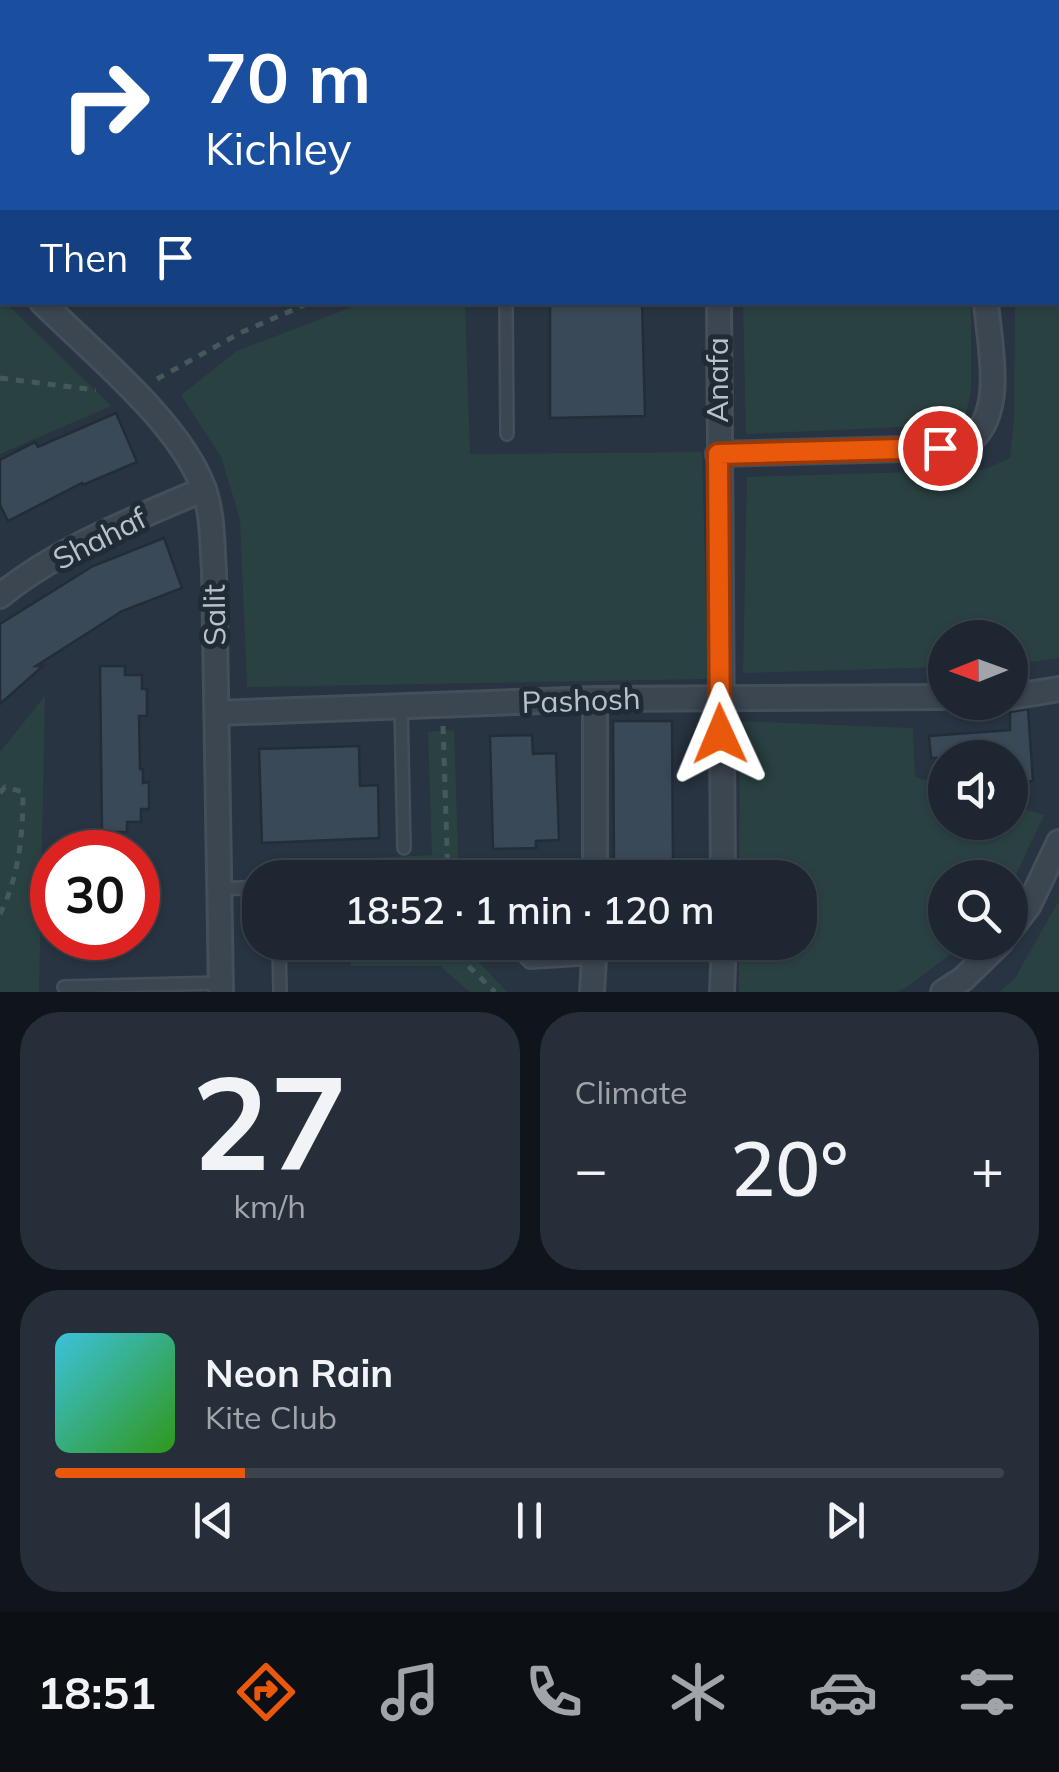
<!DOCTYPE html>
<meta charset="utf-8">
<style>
:root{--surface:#1e2731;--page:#262f39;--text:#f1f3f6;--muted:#a1a5ab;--line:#3c444d;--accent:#ea580c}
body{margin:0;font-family:Mulish,sans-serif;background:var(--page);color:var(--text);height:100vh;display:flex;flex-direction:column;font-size:38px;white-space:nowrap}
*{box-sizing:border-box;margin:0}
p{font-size:32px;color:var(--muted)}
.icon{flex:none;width:55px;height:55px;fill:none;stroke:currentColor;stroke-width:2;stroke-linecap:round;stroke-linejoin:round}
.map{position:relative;height:992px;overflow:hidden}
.panel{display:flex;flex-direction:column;gap:20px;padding:20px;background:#10151b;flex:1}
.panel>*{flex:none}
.hud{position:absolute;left:0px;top:0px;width:1060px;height:305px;box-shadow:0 2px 8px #0004,0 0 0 2px var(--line);background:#1a4fa0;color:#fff;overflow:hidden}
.needle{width:65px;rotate:269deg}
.buttons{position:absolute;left:928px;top:620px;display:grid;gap:20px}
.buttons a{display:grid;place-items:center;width:100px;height:100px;border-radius:50%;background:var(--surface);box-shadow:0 2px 8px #0004,0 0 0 2px var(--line);font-size:50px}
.speed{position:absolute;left:30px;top:830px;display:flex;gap:20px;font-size:50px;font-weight:700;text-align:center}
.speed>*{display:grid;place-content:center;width:130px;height:130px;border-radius:50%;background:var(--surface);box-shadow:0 2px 8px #0004,0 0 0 2px var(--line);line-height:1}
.speed .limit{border:15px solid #d22;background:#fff;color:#111}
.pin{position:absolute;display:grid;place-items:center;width:85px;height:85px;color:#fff;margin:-42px;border:5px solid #fff;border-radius:50%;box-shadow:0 2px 10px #0007}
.me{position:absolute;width:110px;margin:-55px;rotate:359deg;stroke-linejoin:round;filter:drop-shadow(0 0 8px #0008)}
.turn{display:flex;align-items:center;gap:35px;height:210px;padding:0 40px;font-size:45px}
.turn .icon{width:130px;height:130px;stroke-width:2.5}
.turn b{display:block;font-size:70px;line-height:85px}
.then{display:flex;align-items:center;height:95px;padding:0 40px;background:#0003;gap:20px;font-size:38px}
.big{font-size:75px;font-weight:600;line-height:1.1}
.panel .card{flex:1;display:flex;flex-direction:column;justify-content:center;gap:15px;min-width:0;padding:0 35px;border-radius:40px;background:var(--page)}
.panel .dial{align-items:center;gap:0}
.dial b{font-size:130px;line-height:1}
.song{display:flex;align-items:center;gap:30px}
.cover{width:120px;height:120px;border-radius:15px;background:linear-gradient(135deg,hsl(190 70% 55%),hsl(110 70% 35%))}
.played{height:10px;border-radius:5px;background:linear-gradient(90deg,var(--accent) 20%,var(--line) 20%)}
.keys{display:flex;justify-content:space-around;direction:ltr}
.heat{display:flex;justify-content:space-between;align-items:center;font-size:55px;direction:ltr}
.panel .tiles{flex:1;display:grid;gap:20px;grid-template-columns:1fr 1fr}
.card:last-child{grid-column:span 2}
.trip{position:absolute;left:242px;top:860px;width:575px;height:100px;border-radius:40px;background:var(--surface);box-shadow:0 2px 8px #0004,0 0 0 2px var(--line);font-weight:600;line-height:100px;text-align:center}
.tabs{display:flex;height:160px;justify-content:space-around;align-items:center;background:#0c1014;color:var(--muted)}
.tabs .icon{width:70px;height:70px}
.tabs .on{color:var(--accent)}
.tabs b{font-size:45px;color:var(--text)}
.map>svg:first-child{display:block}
.green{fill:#2a4142}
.building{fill:#3a4957;stroke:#222d38;stroke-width:2.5}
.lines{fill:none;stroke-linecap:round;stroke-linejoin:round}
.lane-casing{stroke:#454f5a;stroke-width:16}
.street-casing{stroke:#454f5a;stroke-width:28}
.secondary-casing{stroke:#454f5a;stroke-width:38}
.path{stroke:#43595a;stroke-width:5;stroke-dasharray:8 8;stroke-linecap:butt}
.lane{stroke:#3c4651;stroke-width:11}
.street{stroke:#3c4651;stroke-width:22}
.secondary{stroke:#4a5564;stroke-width:32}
.route-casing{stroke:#983908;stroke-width:25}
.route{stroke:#ea580c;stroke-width:18}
.labels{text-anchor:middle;stroke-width:10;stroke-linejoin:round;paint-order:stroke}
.street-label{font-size:30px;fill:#b9c1cb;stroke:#202b36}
</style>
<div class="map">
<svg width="1059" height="992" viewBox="0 0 1059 992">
<rect width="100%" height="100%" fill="#283441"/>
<g class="green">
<path d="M1059 220V658L1010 665V638H945V667L743 673 747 477 983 470 1010 458 1014 417 1015 303 1058 302Z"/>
<path d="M0 297 111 406 0 454Z"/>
<path d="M365 302 465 303 470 454 702 452 708 679 247 687 240 519 221 457 181 395 237 351Z"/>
<path d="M743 303H971V391L966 413 949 425 746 434Z"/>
<path d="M45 696 39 992H0V752Z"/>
<path d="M740 721 913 728 915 777 945 786V822H1010V805L1044 815 1010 887V878H945V942L966 943 905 988 897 992H739V943L800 942V878L739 877Z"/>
<path d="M454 730 459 877H350V859L432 855 428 732Z"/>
<path d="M1059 900V992H999L1015 978Z"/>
<path d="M351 943H461L507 992H470L440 966H351Z"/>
</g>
<g class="building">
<path d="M550 302H642L645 416 550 418Z"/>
<path d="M116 413 137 462 83 485 82 483 8 521 0 505V460L35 442 38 447Z"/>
<path d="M164 538 182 588 122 611 36 666H43L0 704V624L93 566Z"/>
<path d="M100 666H125V675H142V689H147V716H139L140 769H143V783L149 782V809H141V822H127V832H102Z"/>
<path d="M1028 709 1033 781 1010 783V758H931L929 736 1010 730V712Z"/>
<path d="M613 721H672L673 862H614Z"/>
<path d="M532 735 533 754 556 753 559 840 536 841V848L493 849 490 736Z"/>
<path d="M359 746 360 786 378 785 379 838 262 843 259 749Z"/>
</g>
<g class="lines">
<defs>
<g id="lane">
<path d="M936 0V2"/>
<path d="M1021 0V2"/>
<path d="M125 2 127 0"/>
<path d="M662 2 666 0"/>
<path d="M506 302 507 434"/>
<path d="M401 706 404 848"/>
<path d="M220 889 260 887"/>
<path d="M279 942 280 992"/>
<path d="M510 942 530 962 595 958"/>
<path d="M64 987 221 983"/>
</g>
<g id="street">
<path d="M710 0V2"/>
<path d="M1058 190H1059"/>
<path d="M0 261 2 263"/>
<path d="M42 302C92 352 179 422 203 487 213 513 212 543 214 571L221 992"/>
<path d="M719 302 723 878"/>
<path d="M718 454 941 448C950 446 964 446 971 440 1006 410 989 343 986 302"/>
<path d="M0 596C58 548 136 519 204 489"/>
<path d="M1010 697 1059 689"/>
<path d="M217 713 595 699 945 697"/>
<path d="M595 878V699"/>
<path d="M1010 930 1029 905 1059 842"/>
<path d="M592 992 595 942"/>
<path d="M722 992 724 942"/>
<path d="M943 992 963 979 1001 942"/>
</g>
<g id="secondary">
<path d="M36 2 38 0"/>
<path d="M88 2 90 0"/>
<path d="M0 40 2 37"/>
<path d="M0 93 2 90"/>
</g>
</defs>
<use href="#lane" class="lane-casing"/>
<use href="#street" class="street-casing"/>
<use href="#secondary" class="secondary-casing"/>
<g class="path">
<path d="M975 0V2"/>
<path d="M0 378 96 390"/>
<path d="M157 379 240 333 311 302"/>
<path d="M443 726 448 878"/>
<path d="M0 793 5 787 23 792C23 834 19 877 0 914"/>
<path d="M396 878 447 873"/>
<path d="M450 942V948L495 992"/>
</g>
<use href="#lane" class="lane"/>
<use href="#street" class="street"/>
<use href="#secondary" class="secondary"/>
</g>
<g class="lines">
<defs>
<path id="route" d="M720 734 718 454 940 448"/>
</defs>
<use href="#route" class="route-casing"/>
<use href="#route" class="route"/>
</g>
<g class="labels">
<g class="street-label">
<text transform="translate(718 380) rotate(-90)" y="10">Anafa</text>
<text transform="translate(100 539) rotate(-27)" y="10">Shahaf</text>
<text transform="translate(215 615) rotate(-91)" y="10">Salit</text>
<text transform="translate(581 701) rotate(-2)" y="10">Pashosh</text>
</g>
</g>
</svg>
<div class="buttons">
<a><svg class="needle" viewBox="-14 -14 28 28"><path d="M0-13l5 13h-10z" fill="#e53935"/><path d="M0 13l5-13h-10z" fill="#a1a5ab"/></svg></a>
<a><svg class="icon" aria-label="sound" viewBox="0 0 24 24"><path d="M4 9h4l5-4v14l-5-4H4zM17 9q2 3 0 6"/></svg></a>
<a><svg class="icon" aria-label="search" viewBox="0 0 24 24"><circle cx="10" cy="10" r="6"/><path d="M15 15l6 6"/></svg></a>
</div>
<div class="speed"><div class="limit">30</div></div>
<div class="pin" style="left:940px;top:448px;background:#d93025"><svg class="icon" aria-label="arrive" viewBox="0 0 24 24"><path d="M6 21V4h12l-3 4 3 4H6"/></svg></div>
<svg class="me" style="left:720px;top:734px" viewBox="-20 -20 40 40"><path d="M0-17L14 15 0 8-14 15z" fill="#ea580c" stroke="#fff" stroke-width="4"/></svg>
<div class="trip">18:52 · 1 min · 120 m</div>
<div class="hud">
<div class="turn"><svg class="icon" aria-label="right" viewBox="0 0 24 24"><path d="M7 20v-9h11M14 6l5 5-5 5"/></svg><div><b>70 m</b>Kichley</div></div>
<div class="then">Then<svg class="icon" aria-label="arrive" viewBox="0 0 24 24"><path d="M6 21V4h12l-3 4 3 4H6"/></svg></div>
</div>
</div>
<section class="panel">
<div class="tiles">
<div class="card dial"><b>27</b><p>km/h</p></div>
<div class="card"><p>Climate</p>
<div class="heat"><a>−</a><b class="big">20°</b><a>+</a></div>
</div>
<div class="card">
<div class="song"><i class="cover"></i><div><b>Neon Rain</b><p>Kite Club</p></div></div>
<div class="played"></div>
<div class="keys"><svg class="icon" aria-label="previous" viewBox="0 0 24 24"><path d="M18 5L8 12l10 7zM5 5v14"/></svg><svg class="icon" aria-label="pause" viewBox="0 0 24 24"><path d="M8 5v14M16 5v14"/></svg><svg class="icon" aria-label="next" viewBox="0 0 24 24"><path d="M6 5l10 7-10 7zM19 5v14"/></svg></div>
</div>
</div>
</section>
<nav class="tabs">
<b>18:51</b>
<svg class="icon on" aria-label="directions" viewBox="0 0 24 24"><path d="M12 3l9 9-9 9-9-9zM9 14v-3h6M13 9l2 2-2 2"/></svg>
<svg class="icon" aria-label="music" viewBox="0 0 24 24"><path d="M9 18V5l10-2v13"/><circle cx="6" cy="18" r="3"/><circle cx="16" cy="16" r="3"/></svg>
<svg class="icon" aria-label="phone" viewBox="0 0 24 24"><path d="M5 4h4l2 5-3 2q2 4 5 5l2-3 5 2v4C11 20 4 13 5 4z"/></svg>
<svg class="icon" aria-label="climate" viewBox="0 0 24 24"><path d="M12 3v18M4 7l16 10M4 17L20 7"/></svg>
<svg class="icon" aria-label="car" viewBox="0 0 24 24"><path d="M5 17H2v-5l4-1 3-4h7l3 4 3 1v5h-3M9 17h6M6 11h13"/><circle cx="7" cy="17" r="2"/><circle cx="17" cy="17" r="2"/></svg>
<svg class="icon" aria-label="filters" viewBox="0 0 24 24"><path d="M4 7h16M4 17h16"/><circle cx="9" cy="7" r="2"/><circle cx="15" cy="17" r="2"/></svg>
</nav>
